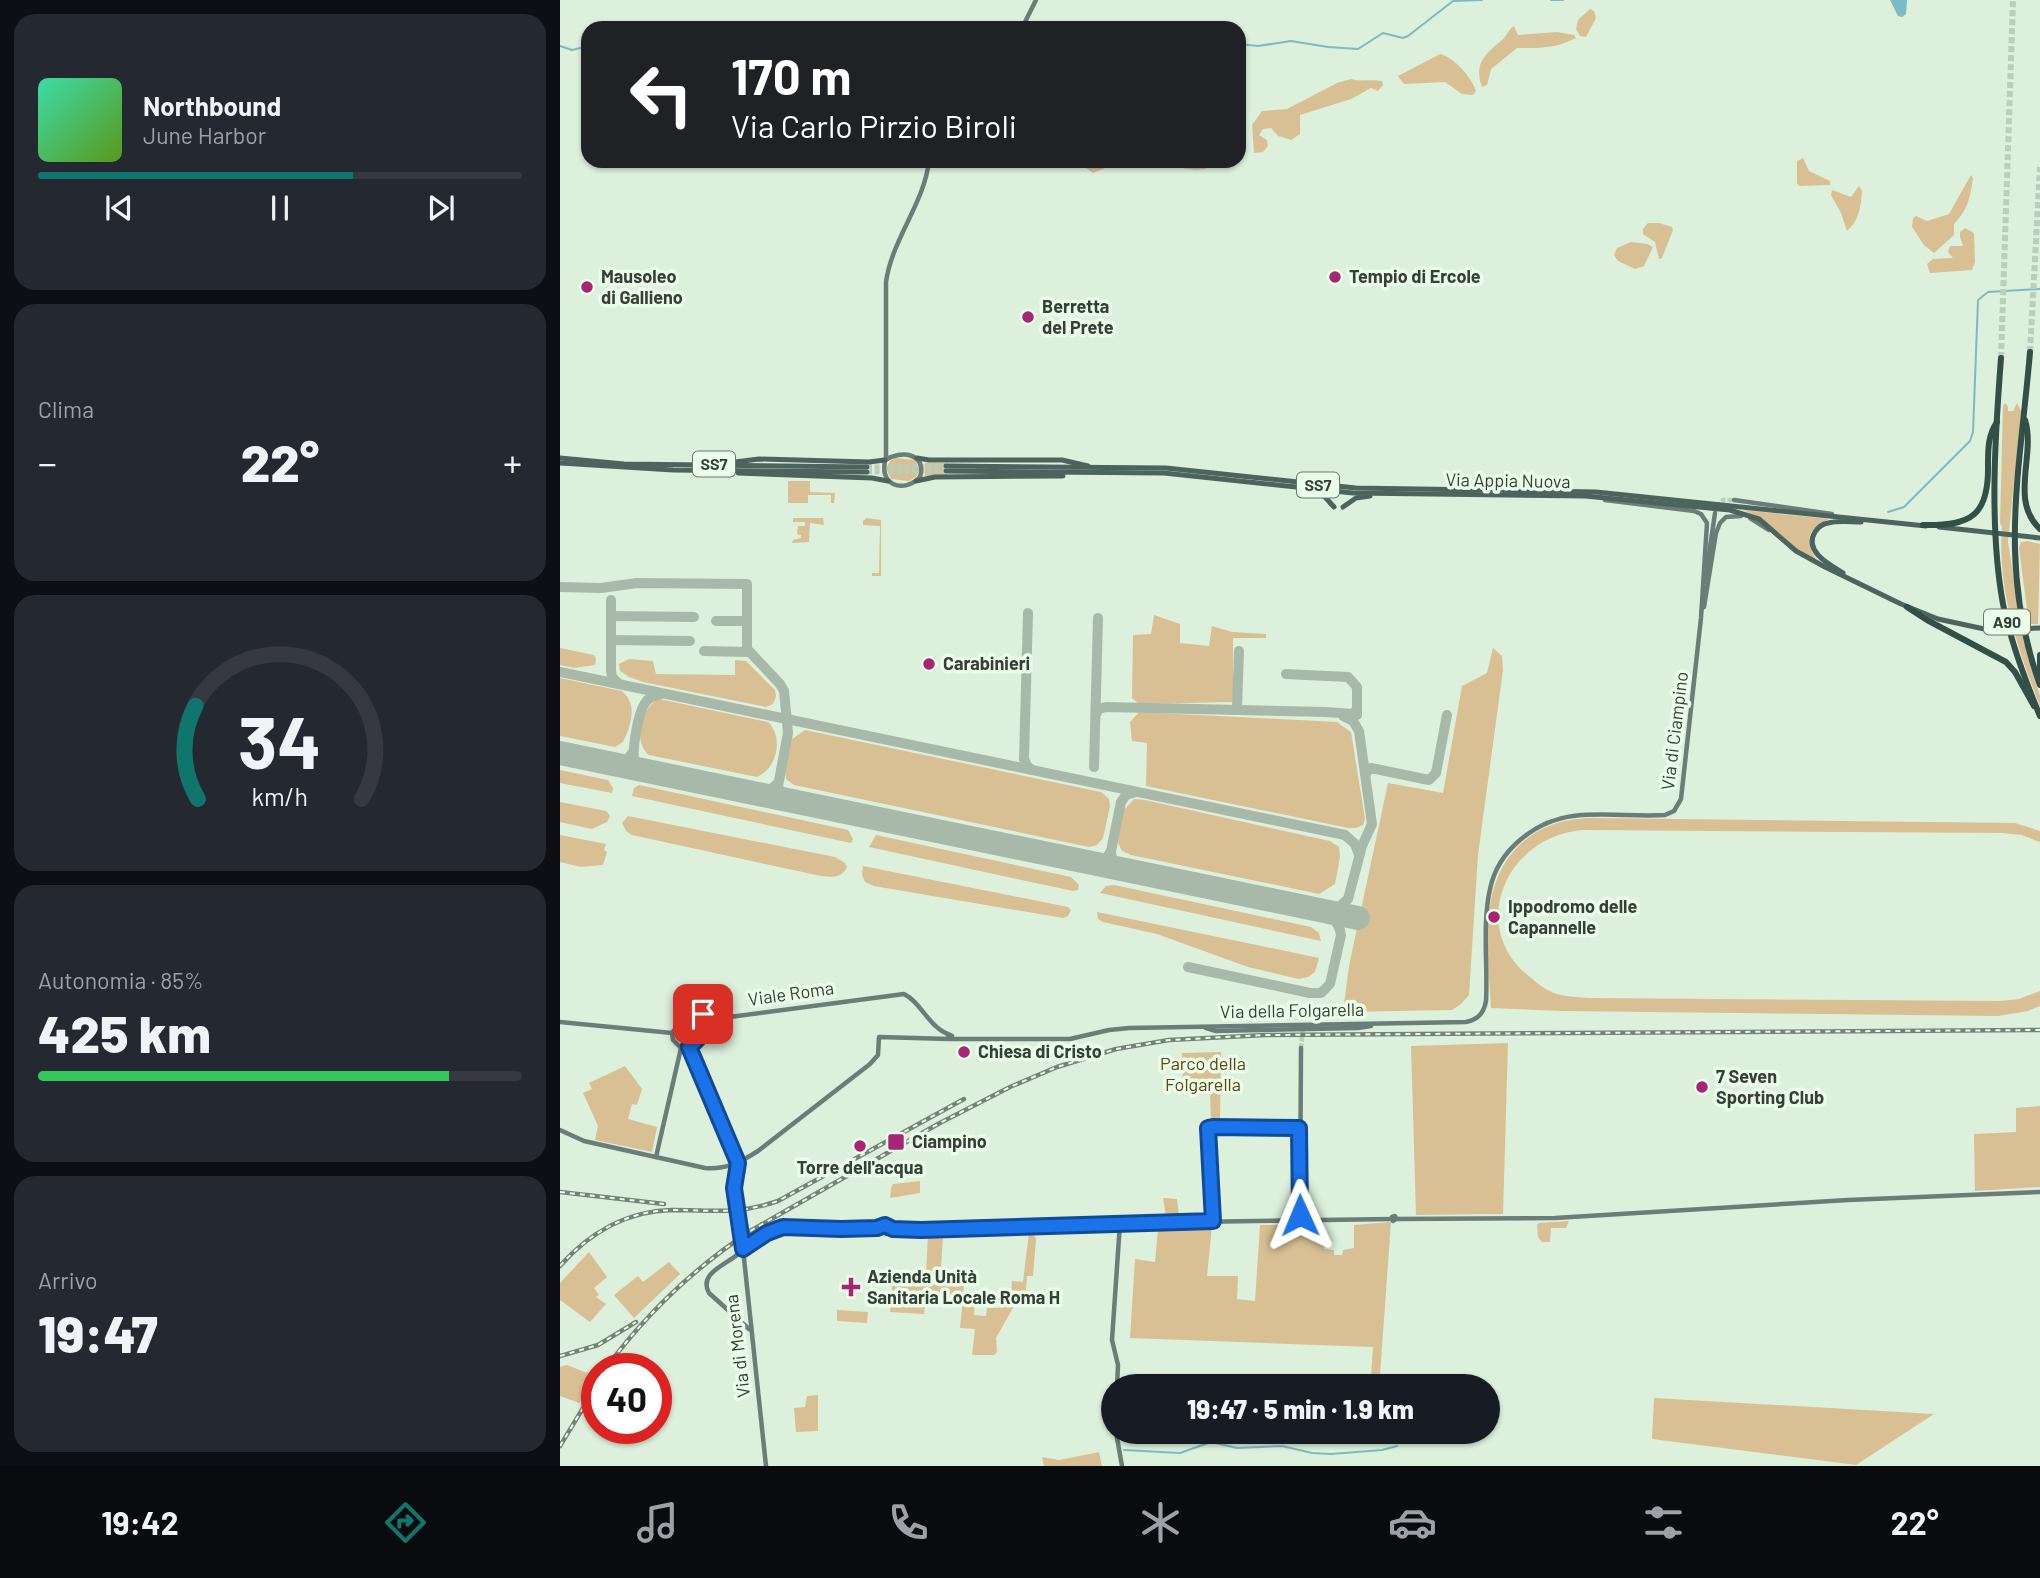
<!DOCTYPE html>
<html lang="it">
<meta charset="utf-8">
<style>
:root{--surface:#171b24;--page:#242831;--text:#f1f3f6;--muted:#9ea1a6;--line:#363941;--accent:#0f766e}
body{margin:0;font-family:Barlow,sans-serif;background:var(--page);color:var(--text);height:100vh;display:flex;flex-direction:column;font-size:26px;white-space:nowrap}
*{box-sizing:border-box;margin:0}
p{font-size:23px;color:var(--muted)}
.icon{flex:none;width:38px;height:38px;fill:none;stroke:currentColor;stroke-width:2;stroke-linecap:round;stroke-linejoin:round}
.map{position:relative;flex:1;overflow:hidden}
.side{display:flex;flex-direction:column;gap:14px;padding:14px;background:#0d0f14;width:560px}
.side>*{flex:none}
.banner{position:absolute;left:21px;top:21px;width:665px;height:147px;border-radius:21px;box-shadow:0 2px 5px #0004;background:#202124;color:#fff;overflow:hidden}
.speed{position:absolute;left:21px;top:1353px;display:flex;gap:14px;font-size:35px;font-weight:700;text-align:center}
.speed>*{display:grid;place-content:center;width:91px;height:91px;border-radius:50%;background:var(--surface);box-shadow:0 2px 5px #0004;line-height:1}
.speed .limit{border:10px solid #d22;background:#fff;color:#111}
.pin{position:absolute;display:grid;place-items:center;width:60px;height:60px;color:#fff;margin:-30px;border-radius:14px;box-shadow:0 4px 10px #0006}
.me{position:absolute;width:77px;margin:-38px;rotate:359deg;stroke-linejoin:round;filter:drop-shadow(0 0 5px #0008)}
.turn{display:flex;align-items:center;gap:24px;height:147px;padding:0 35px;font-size:32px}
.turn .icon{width:91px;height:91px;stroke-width:2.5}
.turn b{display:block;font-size:49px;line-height:60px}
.big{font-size:52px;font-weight:800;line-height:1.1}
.side .tile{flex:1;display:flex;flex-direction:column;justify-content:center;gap:10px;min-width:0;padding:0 24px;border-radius:21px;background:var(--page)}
.side .dial{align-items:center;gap:0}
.dial svg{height:182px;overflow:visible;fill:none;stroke:var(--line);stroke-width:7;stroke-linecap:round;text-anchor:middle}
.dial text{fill:var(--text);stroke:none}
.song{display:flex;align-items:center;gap:21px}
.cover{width:84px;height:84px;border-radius:10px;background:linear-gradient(135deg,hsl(160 70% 55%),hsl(90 70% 35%))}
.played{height:7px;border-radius:4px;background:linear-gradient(90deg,var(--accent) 65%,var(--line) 65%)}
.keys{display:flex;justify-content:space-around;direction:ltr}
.heat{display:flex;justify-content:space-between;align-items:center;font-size:38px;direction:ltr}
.charge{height:10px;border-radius:5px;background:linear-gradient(90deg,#34c759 85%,var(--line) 0)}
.trip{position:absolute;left:541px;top:1374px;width:399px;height:70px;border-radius:35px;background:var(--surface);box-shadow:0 2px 5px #0004;font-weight:800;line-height:70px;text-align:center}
.tab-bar{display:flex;height:112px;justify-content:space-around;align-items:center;background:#090b0e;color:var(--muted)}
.tab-bar .icon{width:49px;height:49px}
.tab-bar .current{color:var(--accent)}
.tab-bar b{font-size:32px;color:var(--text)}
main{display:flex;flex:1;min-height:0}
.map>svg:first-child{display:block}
.green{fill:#d8c094}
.water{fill:#7cbac5}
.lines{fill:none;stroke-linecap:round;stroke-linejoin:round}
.stream{stroke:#7cbac5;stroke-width:2}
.taxiway{stroke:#a9b9a9;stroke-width:10}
.runway{stroke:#a9b9a9;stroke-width:24}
.secondary-tunnel{stroke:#bbcdbb;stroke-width:4.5;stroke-dasharray:4.5 2;stroke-linecap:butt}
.primary-tunnel{stroke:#bbcdbb;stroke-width:5;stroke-dasharray:5 2.5;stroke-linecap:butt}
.highway-tunnel{stroke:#bbcdbb;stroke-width:6;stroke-dasharray:6 3;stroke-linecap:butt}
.secondary{stroke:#6a7d78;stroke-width:4.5}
.primary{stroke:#4d645e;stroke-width:5}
.highway{stroke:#344e48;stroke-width:6}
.rail-casing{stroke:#768276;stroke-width:4.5}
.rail{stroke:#e9fde9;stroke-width:2;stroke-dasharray:5;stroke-linecap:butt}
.route-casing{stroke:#114b97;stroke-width:18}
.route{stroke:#1a73e8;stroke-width:12}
.poi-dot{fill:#a72674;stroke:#e9fde9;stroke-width:2.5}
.labels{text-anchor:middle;stroke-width:7;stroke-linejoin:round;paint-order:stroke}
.shield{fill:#e9fde9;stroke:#6c786c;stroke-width:2}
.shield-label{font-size:16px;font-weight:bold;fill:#373f37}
.poi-label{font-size:18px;font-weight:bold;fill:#373f37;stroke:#e9fde9;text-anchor:start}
.street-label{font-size:18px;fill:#373f37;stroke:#e9fde9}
.park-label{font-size:18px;fill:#5e460f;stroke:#e9fde9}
</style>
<main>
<section class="side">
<div class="tile">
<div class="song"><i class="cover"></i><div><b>Northbound</b><p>June Harbor</p></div></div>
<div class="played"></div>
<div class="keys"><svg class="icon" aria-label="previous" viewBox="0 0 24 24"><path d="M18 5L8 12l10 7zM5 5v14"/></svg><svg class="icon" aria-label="pause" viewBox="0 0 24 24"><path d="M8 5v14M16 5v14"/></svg><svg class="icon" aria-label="next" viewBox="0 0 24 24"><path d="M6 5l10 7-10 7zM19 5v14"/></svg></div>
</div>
<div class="tile"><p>Clima</p>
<div class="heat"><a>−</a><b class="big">22°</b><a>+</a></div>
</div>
<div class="tile dial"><svg viewBox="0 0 100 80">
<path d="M14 69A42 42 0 1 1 86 69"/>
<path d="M14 69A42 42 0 0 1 13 28" stroke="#0f766e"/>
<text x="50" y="56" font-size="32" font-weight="700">34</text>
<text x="50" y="72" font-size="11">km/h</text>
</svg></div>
<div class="tile"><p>Autonomia · 85%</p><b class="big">425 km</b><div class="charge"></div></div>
<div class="tile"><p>Arrivo</p><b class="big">19:47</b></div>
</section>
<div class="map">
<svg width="1480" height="1466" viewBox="0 0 1480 1466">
<rect width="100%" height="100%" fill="#dcf0dc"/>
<g class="green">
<path d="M1030 9 1034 11 1036 18 1026 37 1020 36 1016 29 1018 20Z"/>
<path d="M954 26 958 35 997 32 1014 35 1016 38C995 49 978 48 957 48L931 69 927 85 922 87C913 62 927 53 943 39 947 35 949 29 954 26Z"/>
<path d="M880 54C894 57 912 78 916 91L913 95 902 94 885 82 844 84 838 76Z"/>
<path d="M791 79C801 82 810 79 822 81L823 85 818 91 811 88 791 99 740 115V134L731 140 718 136 711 128 703 129 699 135 707 140 708 146 703 152 694 153 692 125 702 111 727 109 777 83Z"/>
<path d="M1243 158 1249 171 1270 181V185L1239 186 1237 183V161Z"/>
<path d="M521 161H553L550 166 533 173 526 168Z"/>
<path d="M610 161H660C649 173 625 171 610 164Z"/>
<path d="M1411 175 1413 178C1410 199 1408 209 1394 224V235L1374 253 1364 245 1352 227 1353 218 1356 216 1367 221 1389 214Z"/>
<path d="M1299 186 1302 191C1301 206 1299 221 1287 231L1281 213 1271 195 1272 190 1291 197Z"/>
<path d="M1088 223H1099L1112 227 1113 230 1102 258 1099 259 1095 242 1083 234V229Z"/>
<path d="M1405 228 1414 233 1415 262 1412 270 1370 273 1367 264 1373 259 1393 258 1388 252 1390 246H1403L1400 237V232Z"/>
<path d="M1071 242 1087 244 1093 247 1084 266 1075 269 1058 261 1054 255 1057 248Z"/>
<path d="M1445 403 1448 406V411H1453L1457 403 1461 411 1448 542 1463 639 1480 696V706C1458 650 1437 588 1442 527L1440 523 1443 406Z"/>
<path d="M336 458 355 460 359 469 357 476 349 481 331 479 326 468 331 460Z"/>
<path d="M365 463H386V475L365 476Z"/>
<path d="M228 481H250V492L275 493 274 503H271V495H248V503H228Z"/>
<path d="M1183 510 1269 519C1249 529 1243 538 1256 559 1229 549 1211 521 1183 510Z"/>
<path d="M233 518H263L264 525 250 523 249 542 232 543 233 540 241 538V535L237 534 238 526H245V522H233Z"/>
<path d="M306 518 321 520V576H312V573H319L320 526 303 525V521Z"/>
<path d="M1467 541 1480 544 1478 624H1471L1468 617 1459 548 1461 542Z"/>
<path d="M594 615 620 624V643L649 646 652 626 672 632 706 634V638H673V702L587 704H579L572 698 573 635 591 634Z"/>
<path d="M0 648 34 655 36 659 35 665 14 668 0 665Z"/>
<path d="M933 648 942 656 943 670 918 855 909 995 901 1004 892 1010 783 1012 789 966 828 783 883 793 902 686 927 673Z"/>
<path d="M69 659 93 661 96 674 175 675V660L186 661 215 690 216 697 213 704 206 707 83 682 69 677 60 671 59 664Z"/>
<path d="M0 678 62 691C78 705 71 725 63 742L55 747 0 736Z"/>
<path d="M99 699 208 722C224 737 217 769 197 777L89 755C72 741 81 708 99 699Z"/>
<path d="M579 712 777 722 791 732 805 819 803 825 796 828H788L586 786 587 743 572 741 570 722Z"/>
<path d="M245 730 541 792 549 799 550 806 543 838 537 845 529 847 234 785 226 779 225 771 232 739Z"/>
<path d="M0 770 48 780 53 788 52 793 0 783Z"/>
<path d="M79 785 288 830 293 839 291 843 72 796 74 788Z"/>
<path d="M574 799 585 800 770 841 779 847 780 857 775 884 759 894 571 855 562 851 558 843 563 811Z"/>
<path d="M0 802 46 811 50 816 47 822 32 829 0 822Z"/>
<path d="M68 816 275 857 285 863 287 867C281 880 268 877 256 875L72 835 66 831 62 823Z"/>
<path d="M1034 818 1455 823 1480 831V842L1462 835 1443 833 1022 830C945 837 907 928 970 977 978 984 987 991 997 994 1008 997 1018 997 1029 998L1440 1001 1459 999 1480 991V1006L1468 1011 1438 1016 1002 1011 931 1008C928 952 916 881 964 841 984 824 1008 818 1034 818Z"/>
<path d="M0 835 46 844 44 850 47 852 43 865 21 867 0 862Z"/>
<path d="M316 835 511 877 519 885 518 890 513 891 309 847Z"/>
<path d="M303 866 508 907 511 910 508 916 503 918 314 886 305 882 302 875Z"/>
<path d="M554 885 751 927 759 933 761 941 540 893 546 886Z"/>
<path d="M537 912 759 958 755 972 748 977 739 979 688 967 597 934 543 922 538 919Z"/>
<path d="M948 1043 943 1214 856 1215 851 1046Z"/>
<path d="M661 1052 660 1120H651L650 1095 630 1094 626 1088H623L622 1053Z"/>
<path d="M65 1066 82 1089 77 1105 72 1104 68 1119 97 1127 92 1152 35 1140 38 1126 23 1093 32 1089 29 1083Z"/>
<path d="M1480 1106V1187L1415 1191 1414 1134 1456 1132V1108Z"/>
<path d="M360 1181V1193L330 1198 331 1188 333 1184Z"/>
<path d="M603 1198 617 1199 619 1215 606 1216Z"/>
<path d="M1009 1221 1006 1228H991L990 1242H982L978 1237 977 1225 979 1223Z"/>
<path d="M831 1222 820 1375H811L813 1347 570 1338 575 1259 595 1262 598 1228 652 1226 647 1276H678L677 1299 695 1301 700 1225H764V1249L774 1250V1255H782L783 1250 794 1248V1225Z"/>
<path d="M469 1232H473L476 1239 473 1276H467L466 1290 472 1291 471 1298 466 1297 463 1301 462 1306H454L436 1338 437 1352 434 1355H412L415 1329 400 1328 403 1298 389 1295 385 1298 366 1297 364 1314 330 1312 333 1275 366 1277 368 1234 383 1236 380 1282 404 1284 403 1296H415L414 1315 426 1316 427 1308H439L440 1294 451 1295 452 1281 463 1282Z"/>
<path d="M29 1252 47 1277 34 1288 39 1295 36 1297 46 1304 30 1322 0 1300V1283Z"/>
<path d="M109 1262 120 1274 74 1318 54 1295 78 1276 83 1282Z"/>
<path d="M277 1310 308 1312 307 1323 277 1321Z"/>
<path d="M7 1365 30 1374 37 1372V1377L19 1403 0 1396V1367Z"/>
<path d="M258 1395V1431L236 1432 234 1408 245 1407 247 1396Z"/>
<path d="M1094 1398 1374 1414 1296 1465 1092 1439Z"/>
<path d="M539 1452 542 1466H484L482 1457 499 1460Z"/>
</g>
<path class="water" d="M1330 0H1347L1346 14 1342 17 1338 16Z"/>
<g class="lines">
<g class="stream">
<path d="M991 0H1003"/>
<path d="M679 44 698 46 731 41 768 47 798 49 823 33 843 38 848 36 893 1 922 0"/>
<path d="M0 46 12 50 28 46"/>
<path d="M1328 512 1344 507 1410 441 1413 432 1418 300 1428 292 1480 289"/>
<path d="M564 1450 620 1453 651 1442 677 1448 722 1446 752 1453 771 1454 822 1450 837 1446"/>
</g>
<g class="taxiway">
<path d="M0 587 41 588 77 583 187 584V649L220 684 224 691 228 733 218 786 221 794 232 801"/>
<path d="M51 600V671L52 677 59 684"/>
<path d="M468 613 464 759 467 766 472 770"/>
<path d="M51 616 134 617"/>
<path d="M156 621H187"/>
<path d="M51 640 130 641"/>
<path d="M144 651 189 652"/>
<path d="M0 672 785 835 795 844 799 855"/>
<path d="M726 674 788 677 797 687V715"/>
<path d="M674 710 677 708 679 651"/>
<path d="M536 714 539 709 546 707 766 712 793 714 797 709"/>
<path d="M53 764 66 761 73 752"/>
<path d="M534 767 538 618"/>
<path d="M85 771 75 764C71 753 78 711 86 702 89 697 95 696 101 694"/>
<path d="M806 773 811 768 869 780 876 773 887 715"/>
<path d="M196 793H207L218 783"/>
<path d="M533 863 546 859 551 851"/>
<path d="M560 869 552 860 551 851 561 802 566 795 576 792"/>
<path d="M762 910 777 909 788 899 802 846 812 824 799 731 793 721 783 716"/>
<path d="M628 967 750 993H761L770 984 781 935C779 921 771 915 758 910"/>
</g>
<path class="runway" d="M0 753 798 918"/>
<g class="secondary-tunnel">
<path d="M1157 506 1163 500H1174"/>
<path d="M741 1048 743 1030"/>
</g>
<g class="primary-tunnel">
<path d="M307 467 386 466"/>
<path d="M307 472 386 471"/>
</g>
<g class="highway-tunnel">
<path d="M1470 352 1480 167"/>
<path d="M1441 358 1453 0"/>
</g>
<g class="secondary">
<path d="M462 28 476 0"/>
<path d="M325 460C341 450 367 453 360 477 344 494 317 486 326 457V282C332 239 364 204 369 161"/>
<path d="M1174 500 1272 514"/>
<path d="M1190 518 1209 530"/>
<path d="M1145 582 1155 513"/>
<path d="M1144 607 1156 533 1160 523 1166 517 1181 516"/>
<path d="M136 1010 146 1018V1027L131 1046 121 1048 113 1040 112 1033 127 1014Z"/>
<path d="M147 1020 344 994C362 1003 369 1028 390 1035"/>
<path d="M0 1022 112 1033"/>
<path d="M646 1028 656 1031 798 1028 811 1026"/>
<path d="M391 1039 388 1038 389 1035 392 1036 391 1039H510L549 1030 569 1028 906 1022C918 1020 924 1013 926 1001 928 965 922 925 930 889 938 850 975 821 1013 816 1044 812 1074 817 1105 815L1114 811 1121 799 1141 618 1147 523 1141 514 1134 511 1045 500"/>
<path d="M129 1047 178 1165 174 1189 183 1249 206 1466"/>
<path d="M0 1130 24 1141 145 1168C165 1170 181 1162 198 1151L310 1064 318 1055 319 1037 389 1039"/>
<path d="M96 1157 121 1048"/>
<path d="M835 1216 836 1219 833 1221 832 1217Z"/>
<path d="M740 1219 741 1048"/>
<path d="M836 1219 995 1218 1288 1200 1480 1192"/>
<path d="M653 1221 648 1127 739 1128"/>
<path d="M178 1223 176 1226 178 1254C166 1265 138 1273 149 1293L189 1329"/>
<path d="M285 1228 320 1227"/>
<path d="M329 1228 343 1229"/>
<path d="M326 1234 361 1230 566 1223 832 1219"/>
<path d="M183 1249C194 1241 208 1231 222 1228 241 1224 299 1229 317 1234"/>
<path d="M557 1386 558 1365 552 1340 560 1223"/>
<path d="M556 1432 562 1466"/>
</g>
<g class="primary">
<path d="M0 458 64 464 307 467"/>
<path d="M357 458 369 460H502L528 466"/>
<path d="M175 462 199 459 309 462 325 460"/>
<path d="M0 463 113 470 307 472"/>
<path d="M386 466 606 468 796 488 1036 492 1366 526"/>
<path d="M386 471 604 473 793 493 1025 496 1170 510 1199 519 1236 551 1265 567 1341 604 1378 619 1429 630 1480 628"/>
<path d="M178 473 312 478 328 481"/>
<path d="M356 481 375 477 503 476"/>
<path d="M752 491 765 497 774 507"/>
<path d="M783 507 796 498 810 496"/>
<path d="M1379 527 1480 538"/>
<path d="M1283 573C1270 565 1243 551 1255 532 1258 527 1263 524 1268 523 1279 520 1291 522 1301 522"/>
</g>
<g class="highway">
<path d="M1470 352C1460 472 1437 566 1480 685"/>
<path d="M1441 358C1435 436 1429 528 1443 604 1451 643 1465 680 1480 716"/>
<path d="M1465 420C1476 455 1449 500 1480 529"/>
<path d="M1363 525C1411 526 1429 516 1428 465 1428 449 1428 435 1437 422"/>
<path d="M1347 607 1367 620 1446 662 1455 672 1474 706"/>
<path d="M1480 655V674"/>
</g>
<defs>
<g id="rail">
<path d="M0 1192 104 1204"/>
<path d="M0 1266C29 1233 67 1211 112 1210 153 1210 177 1215 218 1201L404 1099"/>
<path d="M0 1356 38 1345 76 1322"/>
<path d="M46 1368C86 1314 135 1267 192 1230L378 1124 450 1087 497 1067 556 1049 609 1040 706 1035 1480 1030"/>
<path d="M0 1446 37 1385"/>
</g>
</defs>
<use href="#rail" class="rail-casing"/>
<use href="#rail" class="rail"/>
</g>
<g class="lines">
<defs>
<path id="route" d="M143 1014C151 1026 139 1039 129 1047L178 1163 174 1188 183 1249 207 1233 223 1227 281 1229 317 1228 325 1225 333 1229 361 1230 653 1221 648 1128 653 1127 739 1128 740 1215"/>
</defs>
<use href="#route" class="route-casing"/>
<use href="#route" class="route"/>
</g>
<g class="poi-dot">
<circle cx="775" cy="277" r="7"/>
<circle cx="27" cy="287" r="7"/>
<circle cx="468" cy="317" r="7"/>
<circle cx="369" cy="664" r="7"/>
<circle cx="934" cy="917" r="7"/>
<circle cx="404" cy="1052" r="7"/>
<circle cx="1142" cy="1087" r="7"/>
<rect x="327" y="1133" width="18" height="18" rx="3.5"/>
<circle cx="300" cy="1146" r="7"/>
<path d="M287.5 1276.5h7v7h7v7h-7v7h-7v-7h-7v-7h7z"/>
</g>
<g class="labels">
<g class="shield">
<rect x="133" y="451.5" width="42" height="25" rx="5"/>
<rect x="737" y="472.5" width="42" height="25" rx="5"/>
<rect x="1424" y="609.5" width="46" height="25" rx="5"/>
</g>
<g class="shield-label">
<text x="154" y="470">SS7</text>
<text x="758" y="491">SS7</text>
<text x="1447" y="628">A90</text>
</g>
<g class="poi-label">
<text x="41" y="283">Mausoleo<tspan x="41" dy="21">di Gallieno</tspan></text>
<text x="789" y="283">Tempio di Ercole</text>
<text x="482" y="313">Berretta<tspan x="482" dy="21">del Prete</tspan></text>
<text x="383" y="670">Carabinieri</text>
<text x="948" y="913">Ippodromo delle<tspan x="948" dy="21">Capannelle</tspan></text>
<text x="418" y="1058">Chiesa di Cristo</text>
<text x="1156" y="1083">7 Seven<tspan x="1156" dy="21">Sporting Club</tspan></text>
<text x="352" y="1148">Ciampino</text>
<text x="300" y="1174" text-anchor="middle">Torre dell'acqua</text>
<text x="307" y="1283">Azienda Unità<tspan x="307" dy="21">Sanitaria Locale Roma H</tspan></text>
</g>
<g class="street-label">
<text transform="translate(948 481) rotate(1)" y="6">Via Appia Nuova</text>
<text transform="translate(1115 731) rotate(-83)" y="6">Via di Ciampino</text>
<text transform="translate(231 994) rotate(-8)" y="6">Viale Roma</text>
<text transform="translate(732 1011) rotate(-1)" y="6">Via della Folgarella</text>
<text transform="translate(178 1346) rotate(-97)" y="6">Via di Morena</text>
</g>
<g class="park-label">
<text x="643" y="1070">Parco della<tspan x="643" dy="21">Folgarella</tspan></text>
</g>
</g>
</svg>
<div class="speed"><div class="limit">40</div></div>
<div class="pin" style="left:143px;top:1014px;background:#d93025"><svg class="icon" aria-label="arrive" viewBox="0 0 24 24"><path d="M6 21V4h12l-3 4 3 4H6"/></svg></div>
<svg class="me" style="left:740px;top:1215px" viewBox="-20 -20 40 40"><path d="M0-17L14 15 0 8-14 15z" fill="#1a73e8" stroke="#fff" stroke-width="4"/></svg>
<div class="trip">19:47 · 5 min · 1.9 km</div>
<div class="banner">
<div class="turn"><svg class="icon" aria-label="left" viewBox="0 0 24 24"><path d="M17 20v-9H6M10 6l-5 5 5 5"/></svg><div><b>170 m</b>Via Carlo Pirzio Biroli</div></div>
</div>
</div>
</main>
<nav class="tab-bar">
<b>19:42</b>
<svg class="icon current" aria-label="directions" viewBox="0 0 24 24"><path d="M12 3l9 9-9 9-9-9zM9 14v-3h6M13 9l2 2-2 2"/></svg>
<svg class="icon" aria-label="music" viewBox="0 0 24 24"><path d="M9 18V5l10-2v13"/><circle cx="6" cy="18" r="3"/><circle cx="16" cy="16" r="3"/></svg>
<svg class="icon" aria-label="phone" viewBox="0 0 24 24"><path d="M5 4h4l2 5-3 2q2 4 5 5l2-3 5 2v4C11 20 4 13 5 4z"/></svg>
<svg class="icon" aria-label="climate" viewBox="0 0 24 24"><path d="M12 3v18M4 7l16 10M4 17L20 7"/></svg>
<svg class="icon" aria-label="car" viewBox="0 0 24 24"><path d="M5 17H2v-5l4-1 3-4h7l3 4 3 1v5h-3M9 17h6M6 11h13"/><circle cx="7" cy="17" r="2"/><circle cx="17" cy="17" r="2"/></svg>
<svg class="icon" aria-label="filters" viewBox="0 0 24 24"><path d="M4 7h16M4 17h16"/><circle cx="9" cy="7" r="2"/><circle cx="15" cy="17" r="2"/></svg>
<b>22°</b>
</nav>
